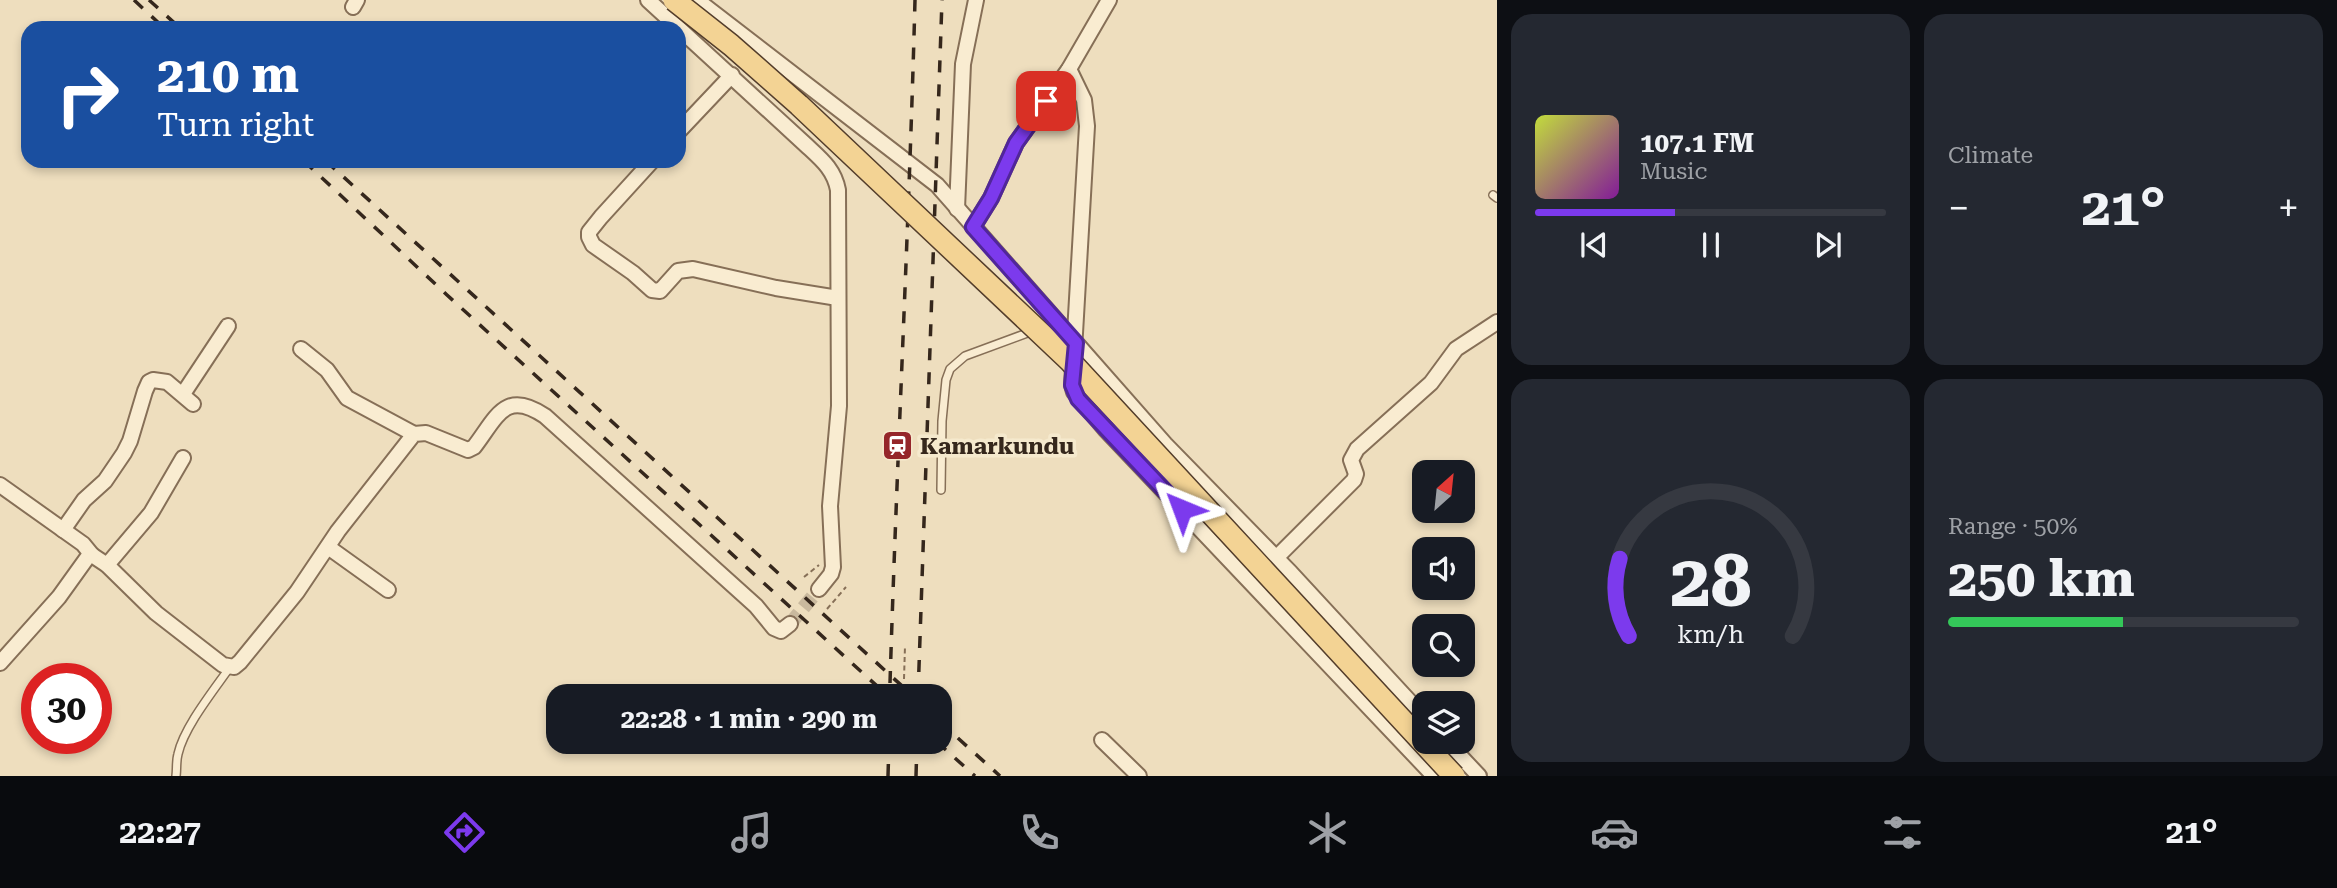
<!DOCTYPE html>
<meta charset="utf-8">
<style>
:root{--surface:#171b24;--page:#242831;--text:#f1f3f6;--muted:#9ea1a6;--line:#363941;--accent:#7c3aed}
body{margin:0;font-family:"Roboto Serif",serif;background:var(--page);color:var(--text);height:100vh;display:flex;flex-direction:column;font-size:26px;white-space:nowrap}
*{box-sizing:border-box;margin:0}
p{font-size:23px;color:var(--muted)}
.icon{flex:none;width:38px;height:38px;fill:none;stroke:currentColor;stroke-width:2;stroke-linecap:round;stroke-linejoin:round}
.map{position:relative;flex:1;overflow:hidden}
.side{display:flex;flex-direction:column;gap:14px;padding:14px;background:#0d0f14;width:840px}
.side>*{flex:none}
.banner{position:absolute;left:21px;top:21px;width:665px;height:147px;border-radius:21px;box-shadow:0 4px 10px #0003;background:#1a4fa0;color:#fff;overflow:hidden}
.needle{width:46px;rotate:27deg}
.controls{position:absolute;left:1412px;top:460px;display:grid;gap:14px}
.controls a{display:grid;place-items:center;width:63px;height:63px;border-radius:14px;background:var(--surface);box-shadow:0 4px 10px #0003;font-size:35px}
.speed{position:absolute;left:21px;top:663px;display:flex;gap:14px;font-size:35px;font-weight:700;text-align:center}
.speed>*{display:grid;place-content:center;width:91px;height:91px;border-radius:50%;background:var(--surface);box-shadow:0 4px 10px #0003;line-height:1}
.speed .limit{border:10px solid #d22;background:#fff;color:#111}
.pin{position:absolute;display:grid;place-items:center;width:60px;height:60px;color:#fff;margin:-30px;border-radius:14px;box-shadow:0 4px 10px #0006}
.me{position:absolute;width:77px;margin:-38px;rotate:316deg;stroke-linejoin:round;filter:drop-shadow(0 0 5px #0008)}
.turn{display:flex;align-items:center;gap:24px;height:147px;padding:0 21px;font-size:32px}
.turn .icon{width:91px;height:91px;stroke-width:2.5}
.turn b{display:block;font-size:49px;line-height:60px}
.big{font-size:52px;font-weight:700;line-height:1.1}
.side .widget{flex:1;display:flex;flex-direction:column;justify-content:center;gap:10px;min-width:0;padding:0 24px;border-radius:21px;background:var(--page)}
.side .dial{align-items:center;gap:0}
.dial svg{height:182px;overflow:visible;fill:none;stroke:var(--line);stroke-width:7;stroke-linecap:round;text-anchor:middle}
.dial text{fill:var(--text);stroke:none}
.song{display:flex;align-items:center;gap:21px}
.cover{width:84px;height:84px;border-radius:10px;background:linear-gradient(135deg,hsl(70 70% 55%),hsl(290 70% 35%))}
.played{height:7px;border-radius:4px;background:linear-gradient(90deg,var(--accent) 40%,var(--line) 40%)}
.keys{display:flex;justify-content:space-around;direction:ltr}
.heat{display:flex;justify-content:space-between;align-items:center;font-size:38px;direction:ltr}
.charge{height:10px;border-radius:5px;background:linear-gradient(90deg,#34c759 50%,var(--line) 0)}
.side .tiles{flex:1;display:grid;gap:14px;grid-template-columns:repeat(2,1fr)}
.trip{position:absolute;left:546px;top:684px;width:406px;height:70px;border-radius:21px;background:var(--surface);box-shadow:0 4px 10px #0003;font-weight:700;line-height:70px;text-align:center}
.dock{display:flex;height:112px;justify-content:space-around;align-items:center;background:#090b0e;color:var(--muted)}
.dock .icon{width:49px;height:49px}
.dock .current{color:var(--accent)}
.dock b{font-size:32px;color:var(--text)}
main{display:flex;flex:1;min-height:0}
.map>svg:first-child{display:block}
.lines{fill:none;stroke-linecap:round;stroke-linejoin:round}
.minor-tunnel{stroke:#c9b99e;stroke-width:14;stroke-dasharray:14 7;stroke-linecap:butt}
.service-casing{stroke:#866f57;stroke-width:10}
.minor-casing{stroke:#866f57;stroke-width:18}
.path{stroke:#866f57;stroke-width:2;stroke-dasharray:5 3.5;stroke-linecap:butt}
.service{stroke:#f9ecd1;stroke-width:7}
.minor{stroke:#f9ecd1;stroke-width:14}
.rail{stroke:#35271c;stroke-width:3.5;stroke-dasharray:12 12;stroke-linecap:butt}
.primary-bridge-casing{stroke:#533d2b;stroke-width:24;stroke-linecap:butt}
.primary-bridge{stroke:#f3d394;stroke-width:21}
.route-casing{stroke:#51269a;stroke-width:18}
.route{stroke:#7c3aed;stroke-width:12}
.labels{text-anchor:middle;stroke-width:7;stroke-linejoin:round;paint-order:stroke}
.poi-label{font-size:23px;font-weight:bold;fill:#35271c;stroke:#f5e9cd;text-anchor:start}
</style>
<main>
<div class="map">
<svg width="1497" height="776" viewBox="0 0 1497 776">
<rect width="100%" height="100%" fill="#eedebe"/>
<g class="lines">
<path class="minor-tunnel" d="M790 624 819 589"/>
<defs>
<g id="service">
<path d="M1493 195 1497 198"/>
<path d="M941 490 942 421 946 380 950 369 965 356 1057 322"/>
<path d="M176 776C177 769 176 761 178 754 184 727 214 690 230 667"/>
</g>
<g id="minor">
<path d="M648 0 806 145C821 159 834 169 838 190L839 406 830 506 833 567 831 574 819 589"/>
<path d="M697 0 937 185 1165 444 1291 573 1424 717"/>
<path d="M353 7 357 0"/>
<path d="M1069 69 1084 100 1087 126 1072 385 1074 392 1105 429 1434 776"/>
<path d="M679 131 732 75"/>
<path d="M652 161 601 217 589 232V237L593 245 633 273 652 290 660 291 678 271 693 269 776 288 838 298"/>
<path d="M957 209 963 64 976 0"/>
<path d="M973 227 991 198 1016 143 1069 69 1109 0"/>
<path d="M301 349 327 370 347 398 414 434"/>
<path d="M183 394 228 326"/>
<path d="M0 485 83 544 92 555"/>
<path d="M63 530 84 500 105 481 124 453 130 441 145 391 149 382 153 380 167 382 193 404"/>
<path d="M328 547 388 590"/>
<path d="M1276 558 1354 480 1356 474 1351 460 1357 449 1431 383 1456 349 1497 322"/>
<path d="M107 565 151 513 183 458"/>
<path d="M0 663 59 597 87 558 92 555 107 565 156 613 223 665 234 667 240 662 297 592 338 531 414 434 426 433 468 450 474 447C497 417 505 389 545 416L756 606 774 628 781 631 790 624"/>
<path d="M1102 740 1139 776"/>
<path d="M1447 742 1479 776"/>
</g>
</defs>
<use href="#service" class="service-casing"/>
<use href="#minor" class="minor-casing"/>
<g class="path">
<path d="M804 577 819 565"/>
<path d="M827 609 846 587"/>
<path d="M904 679 905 646"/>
</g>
<use href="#service" class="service"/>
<use href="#minor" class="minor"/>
<g class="rail">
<path d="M134 0 164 28"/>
<path d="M149 0 180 28"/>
<path d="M304 161 447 295 888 696"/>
<path d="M326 161 913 696"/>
<path d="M890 683C897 455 909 228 915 0"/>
<path d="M918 696 942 0"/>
<path d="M940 722 1000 776"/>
<path d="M937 742 975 776"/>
<path d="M888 776 889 742"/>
<path d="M916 776 917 742"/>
</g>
<defs>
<path id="primary-bridge" d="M674 0 731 45 799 105 1070 361 1454 776"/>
</defs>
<use href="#primary-bridge" class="primary-bridge-casing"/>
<use href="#primary-bridge" class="primary-bridge"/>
</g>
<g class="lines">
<defs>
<path id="route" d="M1046 101 1016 143 991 198 973 227 1076 343 1072 385 1078 399 1182 509"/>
</defs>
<use href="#route" class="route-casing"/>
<use href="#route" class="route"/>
</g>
<defs>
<symbol id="station-square" viewBox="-11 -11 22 22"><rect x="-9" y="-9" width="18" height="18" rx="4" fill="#95262a" stroke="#f5e9cd"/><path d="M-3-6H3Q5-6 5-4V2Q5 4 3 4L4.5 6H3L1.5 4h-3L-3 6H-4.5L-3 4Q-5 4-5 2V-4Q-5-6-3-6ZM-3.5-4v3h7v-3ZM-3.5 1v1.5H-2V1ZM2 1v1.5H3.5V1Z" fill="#fff"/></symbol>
</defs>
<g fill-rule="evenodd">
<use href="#station-square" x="880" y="428" width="35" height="35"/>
</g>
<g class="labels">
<g class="poi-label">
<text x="920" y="454">Kamarkundu</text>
</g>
</g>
</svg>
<div class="controls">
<a><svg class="needle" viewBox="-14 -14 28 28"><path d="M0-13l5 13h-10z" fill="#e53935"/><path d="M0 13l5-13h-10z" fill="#9ea1a6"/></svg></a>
<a><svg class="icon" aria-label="sound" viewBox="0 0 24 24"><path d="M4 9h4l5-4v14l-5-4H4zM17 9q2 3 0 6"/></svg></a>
<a><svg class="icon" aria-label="search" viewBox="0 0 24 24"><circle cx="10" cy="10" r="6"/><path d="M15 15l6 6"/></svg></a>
<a><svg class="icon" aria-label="layers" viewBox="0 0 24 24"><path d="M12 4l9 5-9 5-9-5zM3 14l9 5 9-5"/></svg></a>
</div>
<div class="speed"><div class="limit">30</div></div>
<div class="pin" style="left:1046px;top:101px;background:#d93025"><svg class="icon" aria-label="arrive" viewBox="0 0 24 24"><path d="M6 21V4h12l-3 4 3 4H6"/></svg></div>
<svg class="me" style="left:1182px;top:509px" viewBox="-20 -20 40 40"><path d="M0-17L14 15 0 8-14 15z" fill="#7c3aed" stroke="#fff" stroke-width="4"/></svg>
<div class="trip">22:28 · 1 min · 290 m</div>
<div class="banner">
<div class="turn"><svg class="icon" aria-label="right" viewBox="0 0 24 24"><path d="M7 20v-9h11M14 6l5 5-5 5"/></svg><div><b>210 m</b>Turn right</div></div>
</div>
</div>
<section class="side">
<div class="tiles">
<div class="widget">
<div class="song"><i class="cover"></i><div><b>107.1 FM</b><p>Music</p></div></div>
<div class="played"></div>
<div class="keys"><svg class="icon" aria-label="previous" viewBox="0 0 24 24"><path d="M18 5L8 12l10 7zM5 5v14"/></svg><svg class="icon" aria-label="pause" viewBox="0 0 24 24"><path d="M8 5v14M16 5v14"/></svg><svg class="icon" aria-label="next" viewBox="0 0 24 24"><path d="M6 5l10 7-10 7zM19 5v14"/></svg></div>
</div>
<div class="widget"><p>Climate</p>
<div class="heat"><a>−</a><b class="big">21°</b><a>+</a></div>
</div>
<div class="widget dial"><svg viewBox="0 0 100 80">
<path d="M14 69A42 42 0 1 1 86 69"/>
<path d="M14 69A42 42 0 0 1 10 35" stroke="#7c3aed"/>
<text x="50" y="56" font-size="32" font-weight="700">28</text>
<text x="50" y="72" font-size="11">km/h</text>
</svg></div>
<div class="widget"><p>Range · 50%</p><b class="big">250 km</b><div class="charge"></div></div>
</div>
</section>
</main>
<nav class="dock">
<b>22:27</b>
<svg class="icon current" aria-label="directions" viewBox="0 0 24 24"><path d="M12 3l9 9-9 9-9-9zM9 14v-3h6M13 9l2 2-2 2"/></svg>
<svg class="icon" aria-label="music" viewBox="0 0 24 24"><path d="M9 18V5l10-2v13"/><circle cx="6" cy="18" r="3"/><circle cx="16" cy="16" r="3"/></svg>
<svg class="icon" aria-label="phone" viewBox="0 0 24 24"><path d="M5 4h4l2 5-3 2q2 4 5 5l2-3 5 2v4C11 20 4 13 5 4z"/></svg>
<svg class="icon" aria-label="climate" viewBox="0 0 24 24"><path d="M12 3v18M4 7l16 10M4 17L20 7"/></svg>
<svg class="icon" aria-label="car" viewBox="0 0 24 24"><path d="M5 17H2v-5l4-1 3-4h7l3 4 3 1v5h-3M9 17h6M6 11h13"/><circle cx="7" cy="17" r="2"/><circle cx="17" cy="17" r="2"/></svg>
<svg class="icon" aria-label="filters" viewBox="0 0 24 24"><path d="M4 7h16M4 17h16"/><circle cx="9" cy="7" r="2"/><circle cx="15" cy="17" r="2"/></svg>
<b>21°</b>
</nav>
